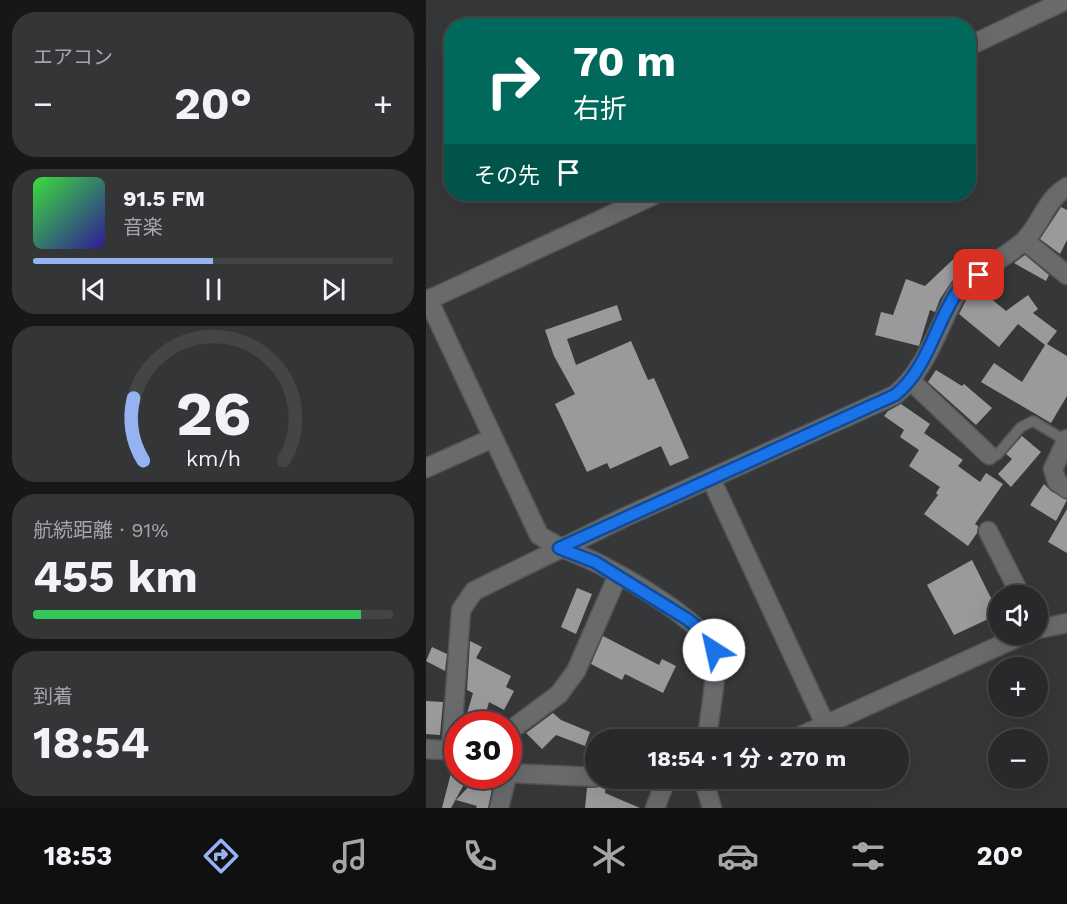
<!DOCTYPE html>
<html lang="ja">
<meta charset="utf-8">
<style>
:root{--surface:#28292b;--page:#343537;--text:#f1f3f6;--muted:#a5a6a9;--line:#444547;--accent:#95b2f1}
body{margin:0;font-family:"Work Sans","Noto Sans JP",sans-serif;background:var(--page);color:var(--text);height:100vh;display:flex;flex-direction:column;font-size:22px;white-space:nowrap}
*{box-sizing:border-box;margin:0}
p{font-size:20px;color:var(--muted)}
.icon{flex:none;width:33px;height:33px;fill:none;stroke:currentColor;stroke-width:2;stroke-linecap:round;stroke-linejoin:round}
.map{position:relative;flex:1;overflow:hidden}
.drawer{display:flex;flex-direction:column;gap:12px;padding:12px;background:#161718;width:426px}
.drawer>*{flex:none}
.guide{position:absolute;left:18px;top:18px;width:532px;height:183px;border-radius:24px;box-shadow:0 6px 24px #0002,0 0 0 2px var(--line);background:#00695c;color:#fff;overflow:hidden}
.tools{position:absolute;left:562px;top:585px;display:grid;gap:12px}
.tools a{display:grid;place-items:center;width:60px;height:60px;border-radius:50%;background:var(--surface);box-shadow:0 6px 24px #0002,0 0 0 2px var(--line);font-size:30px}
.speed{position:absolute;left:18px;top:711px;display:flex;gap:12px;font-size:30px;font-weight:700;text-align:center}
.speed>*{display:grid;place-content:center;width:78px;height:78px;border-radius:50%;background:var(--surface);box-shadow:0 6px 24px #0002,0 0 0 2px var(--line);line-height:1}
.speed .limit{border:9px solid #d22;background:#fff;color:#111}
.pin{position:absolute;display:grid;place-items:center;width:51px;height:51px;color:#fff;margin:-26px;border-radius:12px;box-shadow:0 3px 9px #0006}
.me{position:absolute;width:66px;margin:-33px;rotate:325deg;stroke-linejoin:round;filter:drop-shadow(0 0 4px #0008)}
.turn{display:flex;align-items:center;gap:21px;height:126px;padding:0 30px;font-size:27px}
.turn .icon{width:78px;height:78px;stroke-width:2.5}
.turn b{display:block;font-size:42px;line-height:51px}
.then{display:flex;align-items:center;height:57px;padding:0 30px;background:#0003;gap:12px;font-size:22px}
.big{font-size:45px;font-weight:700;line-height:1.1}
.drawer .card{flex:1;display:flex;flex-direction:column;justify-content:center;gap:9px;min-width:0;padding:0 21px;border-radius:24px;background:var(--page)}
.drawer .dial{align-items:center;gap:0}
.dial svg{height:156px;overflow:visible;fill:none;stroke:var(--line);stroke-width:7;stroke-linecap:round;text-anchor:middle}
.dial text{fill:var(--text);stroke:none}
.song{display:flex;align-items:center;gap:18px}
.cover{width:72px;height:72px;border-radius:9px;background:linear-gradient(135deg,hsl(120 70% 55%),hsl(250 70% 35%))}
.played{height:6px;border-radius:3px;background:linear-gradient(90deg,var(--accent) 50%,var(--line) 50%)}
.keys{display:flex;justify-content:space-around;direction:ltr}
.heat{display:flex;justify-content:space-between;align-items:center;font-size:33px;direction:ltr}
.charge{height:9px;border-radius:4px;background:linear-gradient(90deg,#34c759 91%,var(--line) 0)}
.trip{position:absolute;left:159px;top:729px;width:324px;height:60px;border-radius:30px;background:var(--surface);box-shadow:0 6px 24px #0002,0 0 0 2px var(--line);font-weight:700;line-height:60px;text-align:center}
.dock{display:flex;height:96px;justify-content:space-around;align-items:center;background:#101011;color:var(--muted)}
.dock .icon{width:42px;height:42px}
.dock .current{color:var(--accent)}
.dock b{font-size:27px;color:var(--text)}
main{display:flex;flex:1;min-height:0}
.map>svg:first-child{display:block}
.building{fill:#9a9a9d}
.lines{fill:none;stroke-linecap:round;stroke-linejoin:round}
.lane-casing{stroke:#545457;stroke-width:12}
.street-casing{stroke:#545457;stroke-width:21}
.lane{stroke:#696a6c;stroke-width:9}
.street{stroke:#696a6c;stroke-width:18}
.route-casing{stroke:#114b97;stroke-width:15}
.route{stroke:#1a73e8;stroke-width:10}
</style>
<main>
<section class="drawer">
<div class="card"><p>エアコン</p>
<div class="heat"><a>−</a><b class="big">20°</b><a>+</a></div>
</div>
<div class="card">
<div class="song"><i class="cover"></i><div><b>91.5 FM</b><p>音楽</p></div></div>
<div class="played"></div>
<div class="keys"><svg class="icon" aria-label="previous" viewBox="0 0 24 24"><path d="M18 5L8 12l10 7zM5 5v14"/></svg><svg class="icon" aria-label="pause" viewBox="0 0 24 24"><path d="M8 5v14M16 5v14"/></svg><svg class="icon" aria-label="next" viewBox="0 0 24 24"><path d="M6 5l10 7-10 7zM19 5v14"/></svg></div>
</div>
<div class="card dial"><svg viewBox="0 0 100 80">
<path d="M14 69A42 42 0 1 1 86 69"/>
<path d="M14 69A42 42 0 0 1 9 37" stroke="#95b2f1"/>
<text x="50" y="56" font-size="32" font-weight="700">26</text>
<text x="50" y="72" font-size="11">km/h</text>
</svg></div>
<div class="card"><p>航続距離 · 91%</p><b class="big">455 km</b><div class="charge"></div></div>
<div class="card"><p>到着</p><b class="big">18:54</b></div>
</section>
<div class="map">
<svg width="641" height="808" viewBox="0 0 641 808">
<rect width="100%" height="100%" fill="#363739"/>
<g class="building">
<path d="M635 207 641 210V240L634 254 614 239Z"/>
<path d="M537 250 548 263 526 281 514 299 509 312 504 310 493 346 449 335 455 312 467 315 480 279 499 286Z"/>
<path d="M599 255 623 275 620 281 588 263Z"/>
<path d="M552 288 580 311 602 295 612 309 607 313 631 331 621 344 641 356V396L625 423 555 382 568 363 596 382 619 345 592 324 573 347 533 314 540 300Z"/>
<path d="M191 305 196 320 141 339 150 365 205 341 222 380 228 378 263 458 244 466 235 446 184 469 181 463 161 472 129 404 149 394 128 356 119 330Z"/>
<path d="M510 370 536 386 538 384 566 408 550 425 502 382Z"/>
<path d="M475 404 504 424 498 433 537 460 532 466 554 482 560 473 577 484 549 524 552 526 551 533 542 546 498 514 512 495 510 493 514 487 483 466 493 450 474 437 478 430 458 416 462 411Z"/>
<path d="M596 436 615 452 585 487 572 474 586 459 580 454Z"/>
<path d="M618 484 625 491 641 500 630 521 604 505Z"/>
<path d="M641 509V553L622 542Z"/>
<path d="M546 560 573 614 528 635 501 585Z"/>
<path d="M151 588 166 594 150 634 135 627Z"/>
<path d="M177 636 233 665 236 659 250 666 237 693 199 674 196 680 165 664Z"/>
<path d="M44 641 56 647 50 658 85 676 80 687 88 691 78 710 63 702 57 724H38L47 693 41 690Z"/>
<path d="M6 647 21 654 19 671 0 661Z"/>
<path d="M0 701 17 702 14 735 0 734Z"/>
<path d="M127 713 135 720 164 732 159 746 130 735 116 749 100 733Z"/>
<path d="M25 773 42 777 25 808H16Z"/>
<path d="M50 779 67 784 62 808H50L51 806 30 800Z"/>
<path d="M180 782 179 793 214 808H159L161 788 175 787Z"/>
</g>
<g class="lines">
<defs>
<path id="lane" d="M563 455H571L595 427 607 421 640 441"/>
<g id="street">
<path d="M543 46 640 0"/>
<path d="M599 241 641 275"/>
<path d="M2 299 113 535C131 548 151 553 171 563 197 576 284 625 289 653 292 674 283 716 281 740"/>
<path d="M0 301 230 194"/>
<path d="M484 380 563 455"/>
<path d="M641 439 627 469 631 482 641 489"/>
<path d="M0 468 67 438"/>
<path d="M285 479 399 724"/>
<path d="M562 531 595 596"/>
<path d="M612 629 641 623"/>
<path d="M82 732 133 694 150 671 192 575"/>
<path d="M366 740 599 634"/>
<path d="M0 749 32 751"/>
<path d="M25 750 35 610 48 591 199 517 469 395C499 372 513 326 530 294 539 278 583 256 599 240 615 224 620 199 641 187"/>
<path d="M82 773 170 777"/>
<path d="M201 778 276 781 282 778"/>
<path d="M277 778 286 808"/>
<path d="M73 808 81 776"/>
<path d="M229 808 240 780"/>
</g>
</defs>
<use href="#lane" class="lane-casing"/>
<use href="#street" class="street-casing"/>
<use href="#lane" class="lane"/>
<use href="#street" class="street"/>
</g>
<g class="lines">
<defs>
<path id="route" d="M288 650 274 629 261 619 169 562 133 548 469 395C501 370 509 325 531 292 535 285 546 280 553 275"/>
</defs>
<use href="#route" class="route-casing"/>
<use href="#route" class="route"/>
</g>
</svg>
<div class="tools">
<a><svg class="icon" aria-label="sound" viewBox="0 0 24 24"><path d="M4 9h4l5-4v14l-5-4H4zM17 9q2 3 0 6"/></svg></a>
<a>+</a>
<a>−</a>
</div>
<div class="speed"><div class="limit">30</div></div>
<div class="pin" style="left:553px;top:275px;background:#d93025"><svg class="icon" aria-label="arrive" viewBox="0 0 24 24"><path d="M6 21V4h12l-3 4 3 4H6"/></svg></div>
<svg class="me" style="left:288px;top:650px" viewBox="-20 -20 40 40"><circle r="19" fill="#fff"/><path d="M0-13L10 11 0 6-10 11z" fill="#1a73e8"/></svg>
<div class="trip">18:54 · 1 分 · 270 m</div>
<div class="guide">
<div class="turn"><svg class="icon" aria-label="right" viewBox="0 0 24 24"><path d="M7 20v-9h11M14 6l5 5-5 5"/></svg><div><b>70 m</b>右折</div></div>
<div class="then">その先<svg class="icon" aria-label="arrive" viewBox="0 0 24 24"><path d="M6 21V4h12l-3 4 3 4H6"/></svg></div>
</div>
</div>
</main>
<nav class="dock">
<b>18:53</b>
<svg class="icon current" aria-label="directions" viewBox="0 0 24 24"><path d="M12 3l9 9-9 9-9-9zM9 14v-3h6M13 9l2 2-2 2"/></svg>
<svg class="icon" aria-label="music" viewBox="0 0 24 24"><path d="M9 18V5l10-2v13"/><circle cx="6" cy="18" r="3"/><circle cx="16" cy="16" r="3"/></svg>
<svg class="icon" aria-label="phone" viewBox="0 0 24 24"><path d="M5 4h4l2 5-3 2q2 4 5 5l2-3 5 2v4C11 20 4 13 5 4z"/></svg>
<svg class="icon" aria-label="climate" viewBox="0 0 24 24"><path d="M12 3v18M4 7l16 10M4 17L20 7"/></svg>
<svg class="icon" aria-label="car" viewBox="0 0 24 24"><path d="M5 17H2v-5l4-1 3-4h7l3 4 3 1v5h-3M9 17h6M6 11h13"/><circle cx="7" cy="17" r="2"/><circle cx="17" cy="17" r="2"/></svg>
<svg class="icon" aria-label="filters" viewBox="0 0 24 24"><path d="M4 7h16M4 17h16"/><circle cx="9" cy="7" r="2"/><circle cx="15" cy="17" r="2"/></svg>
<b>20°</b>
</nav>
